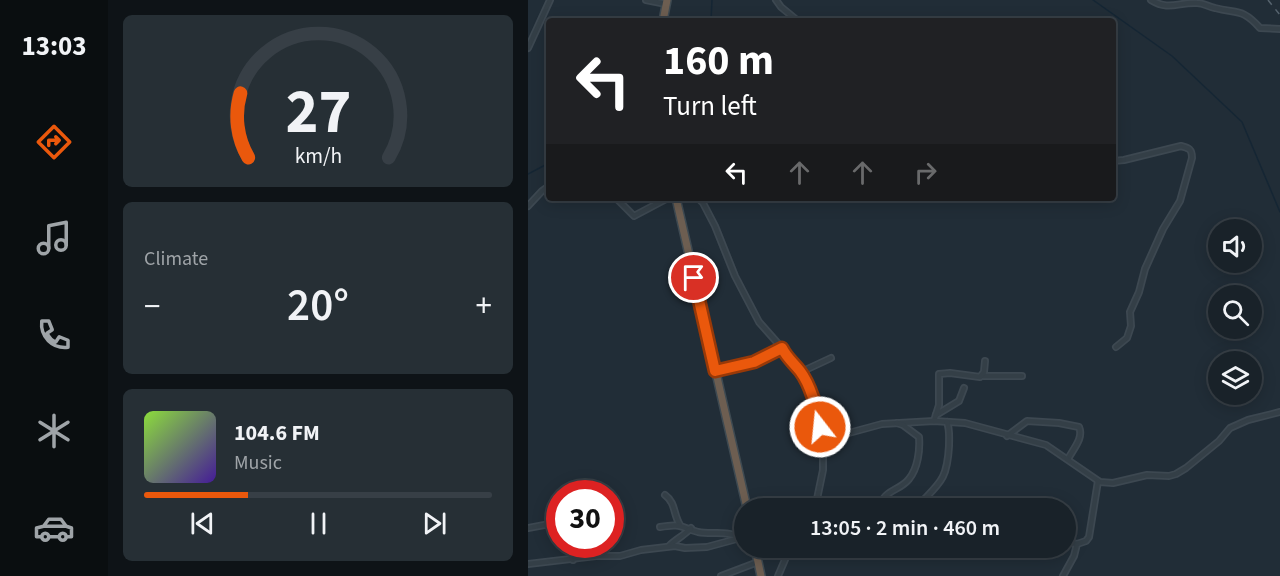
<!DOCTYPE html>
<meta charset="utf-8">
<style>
:root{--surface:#192229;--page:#262f35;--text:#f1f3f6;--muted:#9fa4a8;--line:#373f46;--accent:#ea580c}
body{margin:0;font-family:"Source Sans 3",sans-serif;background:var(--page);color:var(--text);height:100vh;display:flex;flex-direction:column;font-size:22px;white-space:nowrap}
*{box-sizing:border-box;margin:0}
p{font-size:20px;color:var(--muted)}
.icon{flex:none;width:33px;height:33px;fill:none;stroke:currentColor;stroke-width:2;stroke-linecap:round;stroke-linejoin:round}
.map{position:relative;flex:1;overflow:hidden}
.details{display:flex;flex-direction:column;gap:15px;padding:15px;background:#0e1317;width:420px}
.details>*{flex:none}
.guide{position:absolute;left:18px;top:18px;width:570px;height:183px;border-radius:6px;box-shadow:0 3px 15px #0003,0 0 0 2px var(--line);background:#202124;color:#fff;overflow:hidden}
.fabs{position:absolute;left:680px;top:219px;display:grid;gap:12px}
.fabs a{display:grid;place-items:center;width:54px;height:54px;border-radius:50%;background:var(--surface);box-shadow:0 3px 15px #0003,0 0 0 2px var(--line);font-size:30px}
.speed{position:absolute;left:18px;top:480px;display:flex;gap:12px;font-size:30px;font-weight:700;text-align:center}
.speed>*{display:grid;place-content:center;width:78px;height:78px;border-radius:50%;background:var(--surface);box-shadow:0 3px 15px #0003,0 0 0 2px var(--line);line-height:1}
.speed .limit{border:9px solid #d22;background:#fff;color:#111}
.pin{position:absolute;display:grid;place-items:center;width:51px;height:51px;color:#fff;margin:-26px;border:3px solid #fff;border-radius:50%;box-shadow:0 2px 6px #0007}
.me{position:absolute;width:66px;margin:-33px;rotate:344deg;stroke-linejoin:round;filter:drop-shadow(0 0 4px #0008)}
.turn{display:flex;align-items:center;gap:21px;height:126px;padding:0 18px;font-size:27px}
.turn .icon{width:78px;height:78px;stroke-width:2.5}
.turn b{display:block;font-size:42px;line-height:51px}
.lanes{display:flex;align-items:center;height:57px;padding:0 18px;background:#0003;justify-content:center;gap:30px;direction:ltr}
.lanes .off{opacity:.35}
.big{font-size:45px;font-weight:600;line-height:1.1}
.details .tile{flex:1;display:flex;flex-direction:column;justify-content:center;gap:9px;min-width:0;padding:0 21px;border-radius:9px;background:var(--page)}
.details .dial{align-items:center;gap:0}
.dial svg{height:156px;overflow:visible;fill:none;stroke:var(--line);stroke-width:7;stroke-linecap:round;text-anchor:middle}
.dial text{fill:var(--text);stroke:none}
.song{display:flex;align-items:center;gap:18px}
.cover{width:72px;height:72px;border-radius:9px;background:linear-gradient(135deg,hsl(90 70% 55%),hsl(260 70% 35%))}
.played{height:6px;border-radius:3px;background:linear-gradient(90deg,var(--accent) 30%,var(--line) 30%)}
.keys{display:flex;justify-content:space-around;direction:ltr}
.heat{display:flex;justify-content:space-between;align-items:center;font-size:33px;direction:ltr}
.trip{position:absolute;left:206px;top:498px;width:342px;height:60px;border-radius:30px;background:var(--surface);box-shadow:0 3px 15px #0003,0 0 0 2px var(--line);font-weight:600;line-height:60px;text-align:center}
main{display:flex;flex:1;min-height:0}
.dock{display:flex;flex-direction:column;width:108px;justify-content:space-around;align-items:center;background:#0a0e10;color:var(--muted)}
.dock .icon{width:42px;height:42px}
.dock .current{color:var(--accent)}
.dock b{font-size:27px;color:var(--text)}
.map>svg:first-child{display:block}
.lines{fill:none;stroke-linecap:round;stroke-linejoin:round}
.stream{stroke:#152634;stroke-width:1.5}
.minor-casing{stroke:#3d4851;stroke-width:8}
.highway-casing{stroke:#3e4a52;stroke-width:10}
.minor{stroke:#343f47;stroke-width:4.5}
.highway{stroke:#6d5e51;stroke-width:7}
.rail{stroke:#56636e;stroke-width:1.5;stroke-dasharray:6 6;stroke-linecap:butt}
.route-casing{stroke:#983908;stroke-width:15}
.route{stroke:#ea580c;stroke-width:10}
</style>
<main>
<nav class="dock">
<b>13:03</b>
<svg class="icon current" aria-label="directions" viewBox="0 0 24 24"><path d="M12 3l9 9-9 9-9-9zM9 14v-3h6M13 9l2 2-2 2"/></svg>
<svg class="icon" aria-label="music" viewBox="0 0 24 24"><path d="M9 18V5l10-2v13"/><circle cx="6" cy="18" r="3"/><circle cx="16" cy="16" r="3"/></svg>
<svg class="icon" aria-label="phone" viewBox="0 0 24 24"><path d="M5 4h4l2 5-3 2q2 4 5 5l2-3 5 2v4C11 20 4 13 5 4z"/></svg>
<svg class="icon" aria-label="climate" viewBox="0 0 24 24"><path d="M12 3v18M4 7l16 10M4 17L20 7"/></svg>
<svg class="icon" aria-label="car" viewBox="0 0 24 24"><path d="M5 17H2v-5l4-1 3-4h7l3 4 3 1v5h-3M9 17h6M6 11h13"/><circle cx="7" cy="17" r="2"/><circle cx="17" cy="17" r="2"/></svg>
</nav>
<section class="details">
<div class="tile dial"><svg viewBox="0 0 100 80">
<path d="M14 69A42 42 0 1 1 86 69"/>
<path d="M14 69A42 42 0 0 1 10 36" stroke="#ea580c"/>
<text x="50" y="56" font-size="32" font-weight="700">27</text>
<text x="50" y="72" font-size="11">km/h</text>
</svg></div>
<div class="tile"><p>Climate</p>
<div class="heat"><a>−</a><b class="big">20°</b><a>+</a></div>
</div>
<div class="tile">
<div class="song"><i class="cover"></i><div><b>104.6 FM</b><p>Music</p></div></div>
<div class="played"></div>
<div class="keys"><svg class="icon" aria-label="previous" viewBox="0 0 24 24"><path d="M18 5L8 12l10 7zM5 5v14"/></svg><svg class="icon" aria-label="pause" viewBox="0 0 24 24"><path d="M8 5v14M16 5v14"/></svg><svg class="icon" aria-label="next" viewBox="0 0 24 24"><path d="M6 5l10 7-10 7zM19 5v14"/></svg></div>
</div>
</section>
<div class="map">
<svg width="752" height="576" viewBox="0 0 752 576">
<rect width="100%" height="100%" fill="#212d37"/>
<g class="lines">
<g class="stream">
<path d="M565 0 644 56 714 122 752 212"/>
<path d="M183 21 184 0"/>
<path d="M0 174 21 163"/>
</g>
<defs>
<g id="minor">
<path d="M118 0 138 4"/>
<path d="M248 0 253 7 270 21"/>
<path d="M623 0C641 11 650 2 669 3 675 3 681 7 687 8 710 14 714 8 732 28L752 29"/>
<path d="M0 48 22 0"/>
<path d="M585 161 596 160 653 146C661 148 664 149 664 158L652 201 635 229 617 269 611 292 602 312 603 326 599 338 588 347"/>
<path d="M88 198 106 216 140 198"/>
<path d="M170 198 175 203 187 226 207 276 231 322 254 348 258 357 273 372 284 397 290 414 295 440V470L289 499 284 508"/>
<path d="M0 206 14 191 21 186"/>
<path d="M187 371 226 361 254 348"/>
<path d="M273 372 303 358"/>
<path d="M454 376H494"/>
<path d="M408 415 431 401 436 388"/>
<path d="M406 421 411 405V374L422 373 452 377 456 372 457 361"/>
<path d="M479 436 499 421 531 423 551 427C556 438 545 449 540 459"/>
<path d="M295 440 354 424 406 421 437 423 518 445 572 482 585 483 619 475 641 476 648 474 658 468 691 441 702 428 720 420 752 412"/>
<path d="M137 495C148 503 145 514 152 525"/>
<path d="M352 508C354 490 372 491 381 479 390 468 392 450 391 437L375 425 369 423"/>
<path d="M388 508C411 483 419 482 421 446 421 437 422 430 419 422"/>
<path d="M132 527C153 523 152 527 170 532 185 535 196 530 213 537"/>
<path d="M0 528 32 522"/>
<path d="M537 542 549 544"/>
<path d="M44 544 45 560"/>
<path d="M141 546C148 539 157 535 163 528"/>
<path d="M0 564 68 556H92L113 550 147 546 157 548 179 547 216 537"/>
<path d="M193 576 230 562"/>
<path d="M250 576 262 548"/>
<path d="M535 576 546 556 549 544 558 541 561 537 570 481"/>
</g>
<g id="highway">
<path d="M135 21 139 0"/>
<path d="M148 198 219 508"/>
<path d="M227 548 233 576"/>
</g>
</defs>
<use href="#minor" class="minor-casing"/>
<use href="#highway" class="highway-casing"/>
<use href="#minor" class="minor"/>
<use href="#highway" class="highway"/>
<path class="rail" d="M740 0 752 15"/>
</g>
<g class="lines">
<defs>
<path id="route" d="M166 278 187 371 226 362 254 348C259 358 265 362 272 371 282 384 290 410 292 427"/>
</defs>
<use href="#route" class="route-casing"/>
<use href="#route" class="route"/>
</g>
</svg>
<div class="fabs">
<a><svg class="icon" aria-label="sound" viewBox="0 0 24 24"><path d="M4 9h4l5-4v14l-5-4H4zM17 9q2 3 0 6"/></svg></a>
<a><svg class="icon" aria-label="search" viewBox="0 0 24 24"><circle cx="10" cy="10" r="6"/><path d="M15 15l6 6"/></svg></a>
<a><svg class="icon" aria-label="layers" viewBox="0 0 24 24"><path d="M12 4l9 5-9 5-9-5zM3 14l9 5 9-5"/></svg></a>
</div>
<div class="speed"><div class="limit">30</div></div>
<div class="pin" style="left:166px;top:278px;background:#d93025"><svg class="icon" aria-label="arrive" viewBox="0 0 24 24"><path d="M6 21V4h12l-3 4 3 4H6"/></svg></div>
<svg class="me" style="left:292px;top:427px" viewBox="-20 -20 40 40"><circle r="17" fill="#ea580c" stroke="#fff" stroke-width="3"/><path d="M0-11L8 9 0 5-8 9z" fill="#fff"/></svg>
<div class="trip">13:05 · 2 min · 460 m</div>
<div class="guide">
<div class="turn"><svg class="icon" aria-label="left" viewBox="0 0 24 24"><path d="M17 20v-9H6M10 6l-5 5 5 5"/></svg><div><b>160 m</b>Turn left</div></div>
<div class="lanes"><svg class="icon" aria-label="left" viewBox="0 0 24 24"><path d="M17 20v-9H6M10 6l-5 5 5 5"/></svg><svg class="icon off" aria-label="ahead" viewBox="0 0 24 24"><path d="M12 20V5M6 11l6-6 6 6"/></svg><svg class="icon off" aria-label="ahead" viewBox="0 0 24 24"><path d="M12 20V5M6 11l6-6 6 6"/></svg><svg class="icon off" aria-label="right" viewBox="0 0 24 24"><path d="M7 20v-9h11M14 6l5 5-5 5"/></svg></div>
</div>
</div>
</main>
